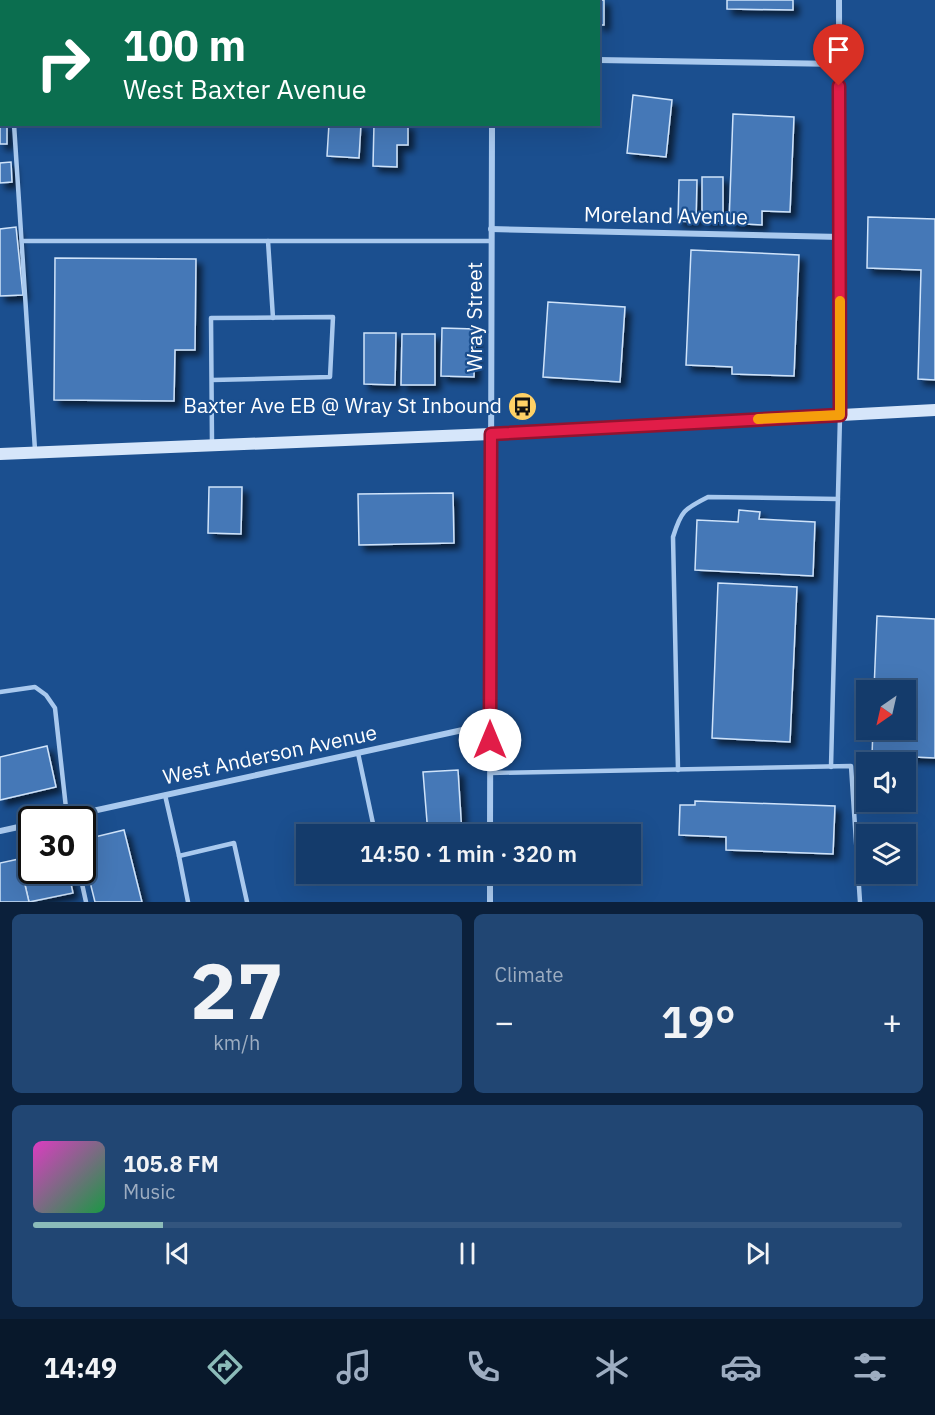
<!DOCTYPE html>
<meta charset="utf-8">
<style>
:root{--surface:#143b6b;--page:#214673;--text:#f1f3f6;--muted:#9dadc1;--line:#33557e;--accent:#8bbbb9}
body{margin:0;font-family:"IBM Plex Sans",sans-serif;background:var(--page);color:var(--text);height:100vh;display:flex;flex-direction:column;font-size:22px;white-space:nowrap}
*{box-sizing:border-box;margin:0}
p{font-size:20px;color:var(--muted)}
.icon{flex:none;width:33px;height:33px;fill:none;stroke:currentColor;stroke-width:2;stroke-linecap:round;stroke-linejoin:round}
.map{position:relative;height:902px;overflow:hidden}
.sheet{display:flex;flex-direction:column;gap:12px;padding:12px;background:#0b203b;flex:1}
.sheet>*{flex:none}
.banner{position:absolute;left:0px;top:0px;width:600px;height:126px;box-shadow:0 6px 24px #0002,0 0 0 2px var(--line);background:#0b6e4f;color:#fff;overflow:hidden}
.needle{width:39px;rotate:214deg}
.controls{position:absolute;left:856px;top:680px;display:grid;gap:12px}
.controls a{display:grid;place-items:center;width:60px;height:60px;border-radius:0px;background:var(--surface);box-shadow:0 6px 24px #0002,0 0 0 2px var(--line);font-size:30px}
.speed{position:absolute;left:18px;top:806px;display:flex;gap:12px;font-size:30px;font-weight:700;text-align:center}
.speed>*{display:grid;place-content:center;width:78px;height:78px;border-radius:50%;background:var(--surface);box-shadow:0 6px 24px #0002,0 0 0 2px var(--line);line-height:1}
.speed .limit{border:3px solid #111;border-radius:9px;background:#fff;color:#111}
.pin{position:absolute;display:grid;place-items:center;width:51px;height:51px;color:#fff;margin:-62px -26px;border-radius:50% 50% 50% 0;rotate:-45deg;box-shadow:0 0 6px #0007}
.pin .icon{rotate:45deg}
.me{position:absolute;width:66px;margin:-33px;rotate:0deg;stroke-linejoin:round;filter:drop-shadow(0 0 4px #0008)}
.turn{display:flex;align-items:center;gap:21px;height:126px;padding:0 24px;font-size:27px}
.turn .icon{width:78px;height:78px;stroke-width:2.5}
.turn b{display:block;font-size:42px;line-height:51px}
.big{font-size:45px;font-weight:600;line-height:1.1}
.sheet .card{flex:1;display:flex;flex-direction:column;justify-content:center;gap:9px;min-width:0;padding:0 21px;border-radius:9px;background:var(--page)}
.sheet .dial{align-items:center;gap:0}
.dial b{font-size:78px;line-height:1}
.song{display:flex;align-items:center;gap:18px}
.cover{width:72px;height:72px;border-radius:9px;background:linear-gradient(135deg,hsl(310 70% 55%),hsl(140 70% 35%))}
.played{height:6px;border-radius:3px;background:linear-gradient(90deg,var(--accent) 15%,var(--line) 15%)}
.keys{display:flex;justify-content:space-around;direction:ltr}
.heat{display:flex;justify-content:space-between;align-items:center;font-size:33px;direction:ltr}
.sheet .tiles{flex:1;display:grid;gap:12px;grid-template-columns:1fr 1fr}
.card:last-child{grid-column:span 2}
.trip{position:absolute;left:296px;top:824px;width:345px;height:60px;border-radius:0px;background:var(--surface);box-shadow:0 6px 24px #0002,0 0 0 2px var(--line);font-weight:600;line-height:60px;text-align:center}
.menu{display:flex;height:96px;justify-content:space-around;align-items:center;background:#08182b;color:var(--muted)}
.menu .icon{width:42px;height:42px}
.menu .current{color:var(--accent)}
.menu b{font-size:27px;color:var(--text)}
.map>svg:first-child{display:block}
.building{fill:#4478b7;stroke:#cfe3fa;stroke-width:1.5;filter:url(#shadow)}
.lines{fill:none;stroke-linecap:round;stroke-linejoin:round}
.lane{stroke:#a9c9ee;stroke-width:4.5}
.street{stroke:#a9c9ee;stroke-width:6}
.secondary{stroke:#d6e6fa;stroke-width:12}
.route-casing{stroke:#92132f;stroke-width:15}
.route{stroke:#e11d48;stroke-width:10}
.slow{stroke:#f59e0b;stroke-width:10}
.labels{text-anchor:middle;stroke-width:4.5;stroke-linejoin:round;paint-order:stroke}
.street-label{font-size:21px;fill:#fff;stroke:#1b4f8f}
.poi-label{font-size:21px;fill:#fff;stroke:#1b4f8f;text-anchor:end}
</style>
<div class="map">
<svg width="935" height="902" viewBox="0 0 935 902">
<defs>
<filter id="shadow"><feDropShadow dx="5.5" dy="5.5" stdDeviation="3" flood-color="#0009"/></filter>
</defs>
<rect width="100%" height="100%" fill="#1b4f8f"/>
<g class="building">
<path d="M105 0H144L104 2Z"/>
<path d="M573 0H604V25H598V2Z"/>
<path d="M727 0H793V10L727 9Z"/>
<path d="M0 93 2 124H7V144H0Z"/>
<path d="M633 95 672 100 666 157 627 153Z"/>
<path d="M733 114 794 117 790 212 762 211V225L729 223Z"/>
<path d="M329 124H361L359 158 327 156Z"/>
<path d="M374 124H408V145H397V167L373 166Z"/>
<path d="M11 162 12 182 0 183V163Z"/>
<rect x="702" y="177" width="21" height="44"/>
<path d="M679 180H697L696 222 678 221Z"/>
<path d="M868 217 935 219V380L918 379 921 270 867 268Z"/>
<path d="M16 227 23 295 0 296V229Z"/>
<path d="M691 250 799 255 794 376 732 374V367L686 365Z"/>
<path d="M55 258 196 259 195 350H175L174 401 54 400Z"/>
<path d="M548 302 625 307 620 382 543 377Z"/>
<path d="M442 328 475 329 474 377 441 376Z"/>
<path d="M364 333H396L395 385 364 384Z"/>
<path d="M402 334H435V385H401Z"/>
<path d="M209 487H242L241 534 208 533Z"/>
<path d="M453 493 454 543 359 545 358 494Z"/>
<path d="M739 510 760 512 759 519 815 522 813 576 695 570 697 520 738 522Z"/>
<path d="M718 583 797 587 790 742 712 738Z"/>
<path d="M877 616 935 619V758L872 755 873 729H906V690H874Z"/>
<path d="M47 746 56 787 0 800V757Z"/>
<path d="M458 770 462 834H428L423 772Z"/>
<path d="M695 801 835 806 833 854 726 850V837L679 835 680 805H695Z"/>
<path d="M124 830 142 902H95L82 850V840Z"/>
<path d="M32 856V870H68L73 893 29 902 19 859Z"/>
<path d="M19 859 29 902H0V863Z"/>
</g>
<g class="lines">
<g class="lane">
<path d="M14 124 35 450"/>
<path d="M22 241H491"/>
<path d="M268 241 273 318"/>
<path d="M212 380 330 377 333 317 211 318 212 443"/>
<path d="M0 692 35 687 46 695 55 708 67 817"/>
<path d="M358 753 375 833"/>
<path d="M831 767 840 417"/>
<path d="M678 770 673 537C681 511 684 509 708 497L838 499"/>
<path d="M490 773 851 766 860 902"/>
<path d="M165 795 179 856 234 843 247 902"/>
<path d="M179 856 188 902"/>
<path d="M79 870 86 902"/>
</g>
<g class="street">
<path d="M839 0 840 415"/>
<path d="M492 2V0"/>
<path d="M598 60 839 64"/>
<path d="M0 62H2"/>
<path d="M491 229 841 237"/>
<path d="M56 819 490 724"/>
<path d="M0 831 32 824"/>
<path d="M490 834 492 124"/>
<path d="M490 902V873"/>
</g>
<path class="secondary" d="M0 454 491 434 935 410"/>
</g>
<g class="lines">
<defs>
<path id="route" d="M490 740 491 434 840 415 839 86"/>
</defs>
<use href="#route" class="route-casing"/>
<use href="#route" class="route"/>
<path class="slow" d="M758 419 840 415V301"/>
</g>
<defs>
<symbol id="bus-disc" viewBox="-11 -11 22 22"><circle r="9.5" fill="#ffd166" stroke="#1b4f8f"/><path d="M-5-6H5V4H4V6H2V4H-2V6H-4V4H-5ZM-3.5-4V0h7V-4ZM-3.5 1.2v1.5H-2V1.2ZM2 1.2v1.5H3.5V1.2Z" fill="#111"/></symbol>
</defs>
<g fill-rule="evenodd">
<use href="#bus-disc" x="506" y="390" width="33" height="33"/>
</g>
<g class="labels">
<g class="street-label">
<text transform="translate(666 216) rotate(1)" y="7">Moreland Avenue</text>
<text transform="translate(475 317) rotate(-90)" y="7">Wray Street</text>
<text transform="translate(270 755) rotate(-12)" y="7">West Anderson Avenue</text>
</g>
<g class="poi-label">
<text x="502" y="413">Baxter Ave EB @ Wray St Inbound</text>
</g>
</g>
</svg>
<div class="controls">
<a><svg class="needle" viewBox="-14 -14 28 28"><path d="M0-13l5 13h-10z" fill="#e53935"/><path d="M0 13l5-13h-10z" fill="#9dadc1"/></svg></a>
<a><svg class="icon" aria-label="sound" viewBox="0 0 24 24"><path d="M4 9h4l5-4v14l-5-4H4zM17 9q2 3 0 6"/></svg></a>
<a><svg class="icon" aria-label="layers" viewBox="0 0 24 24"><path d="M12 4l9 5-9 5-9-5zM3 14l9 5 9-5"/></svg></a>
</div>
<div class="speed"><div class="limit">30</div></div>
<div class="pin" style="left:839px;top:86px;background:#d93025"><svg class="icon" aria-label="arrive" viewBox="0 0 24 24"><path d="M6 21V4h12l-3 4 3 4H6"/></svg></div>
<svg class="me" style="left:490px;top:740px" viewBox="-20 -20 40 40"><circle r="19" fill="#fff"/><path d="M0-13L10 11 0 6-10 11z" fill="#e11d48"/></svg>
<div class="trip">14:50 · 1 min · 320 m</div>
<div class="banner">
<div class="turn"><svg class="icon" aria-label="right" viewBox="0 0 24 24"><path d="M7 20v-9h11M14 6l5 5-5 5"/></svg><div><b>100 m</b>West Baxter Avenue</div></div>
</div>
</div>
<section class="sheet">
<div class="tiles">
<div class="card dial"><b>27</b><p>km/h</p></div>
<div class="card"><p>Climate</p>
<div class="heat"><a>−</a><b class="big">19°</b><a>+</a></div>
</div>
<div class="card">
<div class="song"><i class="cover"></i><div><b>105.8 FM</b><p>Music</p></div></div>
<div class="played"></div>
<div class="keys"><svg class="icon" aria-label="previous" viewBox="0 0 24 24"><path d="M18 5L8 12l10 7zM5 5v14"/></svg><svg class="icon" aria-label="pause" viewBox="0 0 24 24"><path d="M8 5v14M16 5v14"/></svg><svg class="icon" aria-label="next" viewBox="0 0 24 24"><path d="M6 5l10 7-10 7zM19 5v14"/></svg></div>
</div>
</div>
</section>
<nav class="menu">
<b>14:49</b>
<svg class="icon current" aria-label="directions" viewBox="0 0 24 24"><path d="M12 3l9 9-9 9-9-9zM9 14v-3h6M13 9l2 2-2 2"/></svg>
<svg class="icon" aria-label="music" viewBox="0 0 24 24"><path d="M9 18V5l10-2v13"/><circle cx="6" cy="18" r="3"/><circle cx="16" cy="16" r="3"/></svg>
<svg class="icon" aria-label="phone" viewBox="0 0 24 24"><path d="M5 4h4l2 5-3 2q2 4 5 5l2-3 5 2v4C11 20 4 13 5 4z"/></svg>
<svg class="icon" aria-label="climate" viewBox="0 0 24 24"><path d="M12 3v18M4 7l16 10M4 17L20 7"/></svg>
<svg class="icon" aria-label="car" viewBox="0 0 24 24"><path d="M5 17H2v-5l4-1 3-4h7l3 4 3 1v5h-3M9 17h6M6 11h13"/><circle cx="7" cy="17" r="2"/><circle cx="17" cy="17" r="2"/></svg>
<svg class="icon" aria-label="filters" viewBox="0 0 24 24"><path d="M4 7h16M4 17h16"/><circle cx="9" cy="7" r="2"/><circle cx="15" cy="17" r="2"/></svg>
</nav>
